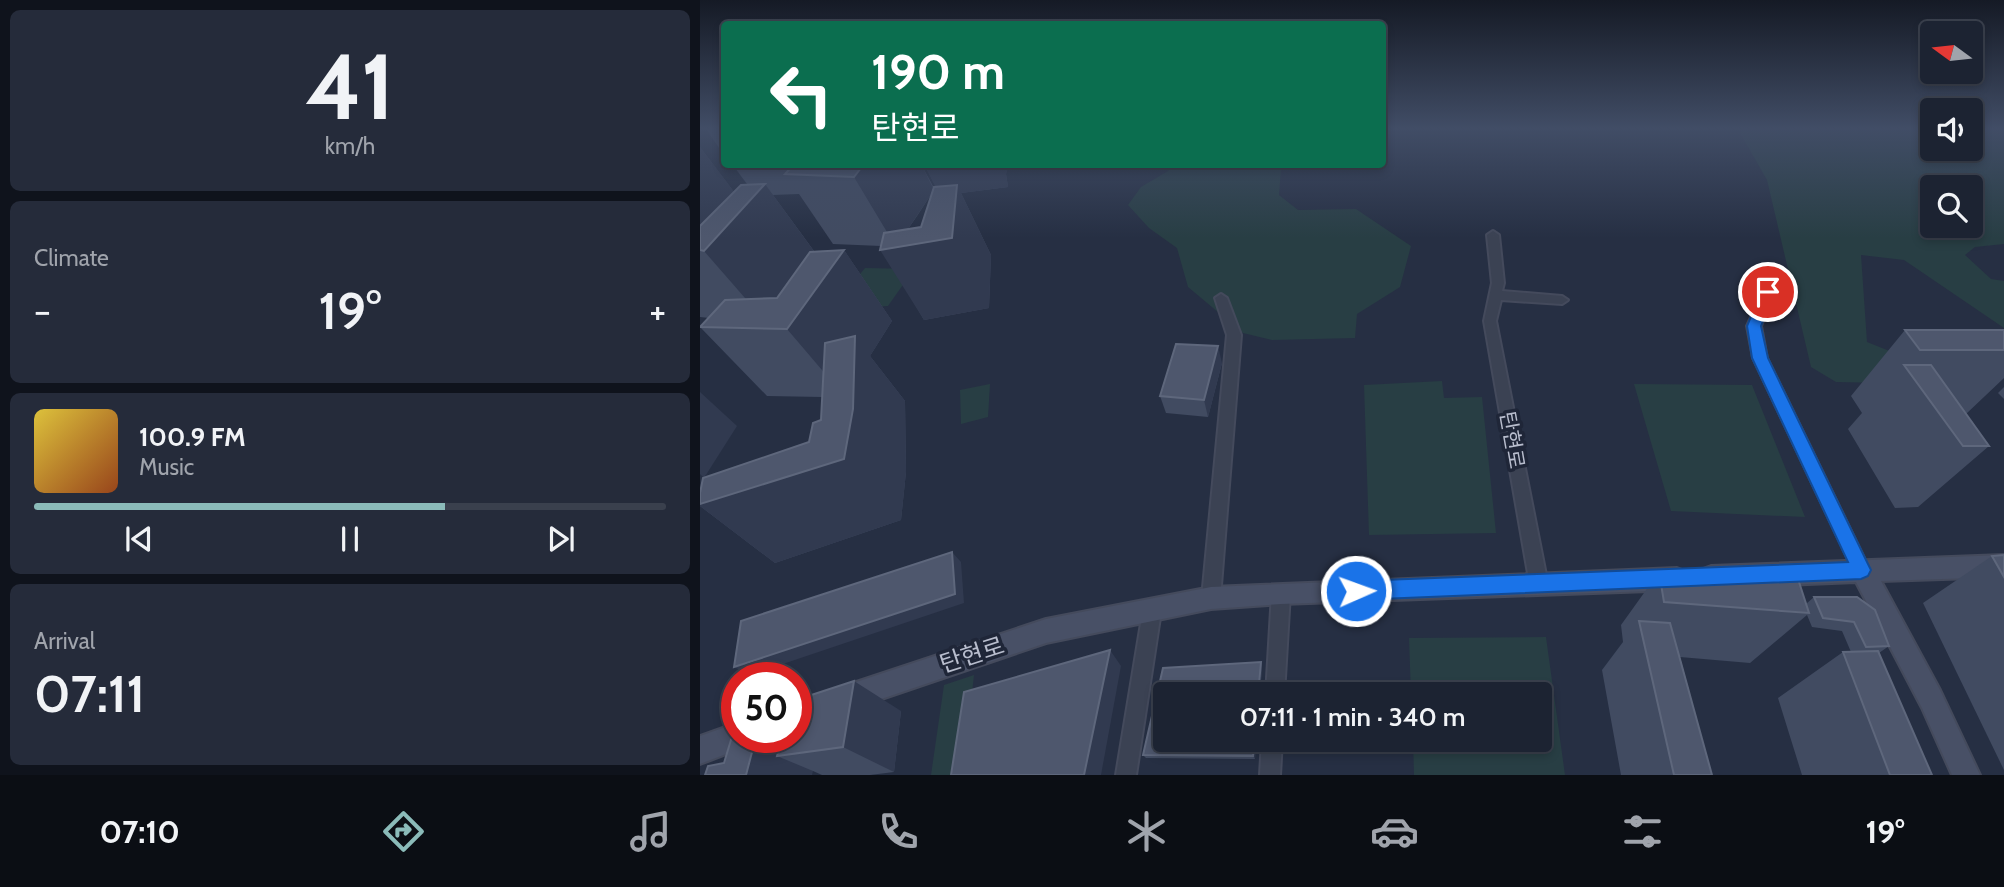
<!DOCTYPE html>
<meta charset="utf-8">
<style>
:root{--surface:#1c2332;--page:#252b3a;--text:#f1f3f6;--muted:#a0a4ac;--line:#3a404d;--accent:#8bbbb9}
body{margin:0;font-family:Cabin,"Noto Sans KR",sans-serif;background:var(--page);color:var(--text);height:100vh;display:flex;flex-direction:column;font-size:26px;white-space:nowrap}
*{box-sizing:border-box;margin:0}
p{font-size:23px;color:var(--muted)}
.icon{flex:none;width:38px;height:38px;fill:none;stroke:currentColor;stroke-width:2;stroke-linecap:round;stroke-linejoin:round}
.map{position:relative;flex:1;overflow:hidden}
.sheet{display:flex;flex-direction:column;gap:10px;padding:10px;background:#0f131c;width:700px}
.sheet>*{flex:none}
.guide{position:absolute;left:21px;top:21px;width:665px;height:147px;border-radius:7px;box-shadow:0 4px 10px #0003,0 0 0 2px var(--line);background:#0b6e4f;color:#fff;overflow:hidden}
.needle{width:46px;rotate:285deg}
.buttons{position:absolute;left:1220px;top:21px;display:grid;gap:14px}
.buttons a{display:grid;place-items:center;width:63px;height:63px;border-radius:7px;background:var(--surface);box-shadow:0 4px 10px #0003,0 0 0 2px var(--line);font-size:35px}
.speed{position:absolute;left:21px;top:662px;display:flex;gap:14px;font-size:35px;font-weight:700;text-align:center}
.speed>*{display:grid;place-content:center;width:91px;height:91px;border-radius:50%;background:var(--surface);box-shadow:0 4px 10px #0003,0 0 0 2px var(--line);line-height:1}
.speed .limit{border:10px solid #d22;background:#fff;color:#111}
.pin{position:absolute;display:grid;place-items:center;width:60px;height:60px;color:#fff;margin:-30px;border:4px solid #fff;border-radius:50%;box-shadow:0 2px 7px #0007}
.me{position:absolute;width:77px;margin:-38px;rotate:88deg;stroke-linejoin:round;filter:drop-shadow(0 0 5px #0008)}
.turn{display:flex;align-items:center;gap:24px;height:147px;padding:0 35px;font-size:32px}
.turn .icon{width:91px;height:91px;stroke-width:2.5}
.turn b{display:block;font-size:49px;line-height:60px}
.big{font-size:52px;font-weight:600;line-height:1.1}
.sheet .widget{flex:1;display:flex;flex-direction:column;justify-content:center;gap:10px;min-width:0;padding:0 24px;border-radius:10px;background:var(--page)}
.sheet .dial{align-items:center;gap:0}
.dial b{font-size:91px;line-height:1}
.song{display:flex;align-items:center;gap:21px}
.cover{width:84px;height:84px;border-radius:10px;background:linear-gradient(135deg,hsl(50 70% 55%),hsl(20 70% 35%))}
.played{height:7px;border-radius:4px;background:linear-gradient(90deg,var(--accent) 65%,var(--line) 65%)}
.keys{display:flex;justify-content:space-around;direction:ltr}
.heat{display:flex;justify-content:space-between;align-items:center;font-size:38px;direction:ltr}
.trip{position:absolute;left:453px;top:682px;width:399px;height:70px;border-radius:7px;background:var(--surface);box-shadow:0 4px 10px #0003,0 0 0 2px var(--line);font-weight:600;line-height:70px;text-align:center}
.menu{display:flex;height:112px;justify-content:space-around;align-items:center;background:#0b0e14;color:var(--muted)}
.menu .icon{width:49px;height:49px}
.menu .on{color:var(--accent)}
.menu b{font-size:32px;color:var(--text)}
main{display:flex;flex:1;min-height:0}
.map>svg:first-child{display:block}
.green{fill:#283e44;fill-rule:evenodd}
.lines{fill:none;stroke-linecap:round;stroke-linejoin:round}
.street-casing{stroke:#444a5c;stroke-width:4}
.secondary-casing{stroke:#444a5c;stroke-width:4}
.street{fill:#3b4253;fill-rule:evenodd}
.secondary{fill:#485066;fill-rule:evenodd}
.wall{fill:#414b61;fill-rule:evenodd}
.shaded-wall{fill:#313a50}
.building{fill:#4e576d;stroke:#5e677c;stroke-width:2}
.route{fill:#1a73e8;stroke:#114b97;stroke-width:2}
.labels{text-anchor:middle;stroke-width:7;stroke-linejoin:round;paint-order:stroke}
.street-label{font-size:21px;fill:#b8bdcd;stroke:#1f2638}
.near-street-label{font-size:24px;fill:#b8bdcd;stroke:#1f2638}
</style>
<main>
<section class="sheet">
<div class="widget dial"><b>41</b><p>km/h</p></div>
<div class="widget"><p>Climate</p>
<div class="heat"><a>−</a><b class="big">19°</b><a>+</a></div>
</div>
<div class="widget">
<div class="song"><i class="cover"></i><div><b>100.9 FM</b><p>Music</p></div></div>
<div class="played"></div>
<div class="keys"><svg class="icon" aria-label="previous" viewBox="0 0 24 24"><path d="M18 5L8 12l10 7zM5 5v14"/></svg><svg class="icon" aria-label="pause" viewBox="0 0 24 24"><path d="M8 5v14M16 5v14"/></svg><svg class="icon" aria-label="next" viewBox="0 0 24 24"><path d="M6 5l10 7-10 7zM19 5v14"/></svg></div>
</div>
<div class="widget"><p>Arrival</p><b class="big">07:11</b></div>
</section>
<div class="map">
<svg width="1304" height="775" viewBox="0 0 1304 775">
<rect width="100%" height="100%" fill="#262f43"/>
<g class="green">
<path d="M1042 129H1232V149H1270L1271 129H1304V244L1275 247 1265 255 1291 279 1304 281V328L1204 260 1161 255 1167 342 1212 360 1186 383 1136 382 1111 367 1067 180 1040 133ZM1232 187H1270V226H1232Z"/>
<path d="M472 165H586L581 169 579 195 598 210 656 209 711 246 700 287 657 314 655 338 572 340 543 333 488 287 477 248 449 228 428 205 441 187 468 171Z"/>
<path d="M165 268 214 269 188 306 172 307 156 279Z"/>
<path d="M742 381 744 398 782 397 796 533 669 535 664 385Z"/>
<path d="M290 384 288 417 261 424 260 390Z"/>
<path d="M934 384 1052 385 1105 517 971 511Z"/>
<path d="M846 637 865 775H714L713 740H840V695H711L709 638Z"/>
<path d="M274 675 263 775H231L244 685Z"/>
</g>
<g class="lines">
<defs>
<g id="street">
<path d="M793 231 799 235 804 283 802 291 862 296 868 300 862 304 801 300 796 321 848 585 845 591 839 593 833 591 830 585 784 321 792 283 787 235Z"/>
<path d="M1068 288 1074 292 1061 326 1067 358 1170 570 1168 576 1162 578 1156 576 1053 358 1047 326 1062 292Z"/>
<path d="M521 294 527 298 541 335 520 598 517 604 511 606 505 604 502 598 527 335 515 298Z"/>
<path d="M581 585 587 587 590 593 584 695H566L572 593 575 587Z"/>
<path d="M452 603 458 605 461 611 436 775H416L443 611 446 605Z"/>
<path d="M562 740H582L580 775H560Z"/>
</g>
<g id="secondary">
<path d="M1304 555V577L1181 581 1240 690 1280 775H1252L1222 708 1156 582 1011 588 1003 585 999 577 1003 569 1011 566Z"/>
<path d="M977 568 985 571 989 579 985 587 977 590 581 604 511 609 346 643 96 728V702L346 619 511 587Z"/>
<path d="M37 723V737H50L47 746 0 764V736Z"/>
</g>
</defs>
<use href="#street" class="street-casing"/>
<use href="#secondary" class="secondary-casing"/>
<use href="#street" class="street"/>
<use href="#secondary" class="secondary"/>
</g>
<g class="wall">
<path d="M6 129H24V155Z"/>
<path d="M0 147 34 192 47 184 32 164H221L234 188 236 187 224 164H309L306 174 308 187 261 193 291 255 289 308 224 320 181 246 133 244 99 194 73 195 114 251 144 250 192 321 170 356 205 401 206 472 201 520 75 563 0 506V493L109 442 121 420 122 397 67 396 0 327 9 318 0 317ZM232 193 221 227 208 229 217 216Z"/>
<path d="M1205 330H1304V378L1266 414 1289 446 1218 507 1195 508 1148 429 1162 413 1151 396Z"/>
<path d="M522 363 508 417 466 413 460 396Z"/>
<path d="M1304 387V399L1298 393Z"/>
<path d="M1304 555V770L1223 603 1292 556Z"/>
<path d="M959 572 1106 604 1114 597H1157L1189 646 1179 653 1232 775H1102L1078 698 1143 652H1151L1142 631 1112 627 1107 615 1050 663 980 657 1012 775H921L902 670 923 642 921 625Z"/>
<path d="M561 662 562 666 560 695H466V740H556L555 759 446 758 443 755 463 668Z"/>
<path d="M201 711 194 772 170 775H122L113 771 24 763Z"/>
</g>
<g class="shaded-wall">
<path d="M0 147 38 197 0 240Z"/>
<path d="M164 164H221L234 190 196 247 252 238 240 196 224 164H309L306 174 308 187 261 193 291 255 289 308 224 320 180 250 196 247 154 177Z"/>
<path d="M65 184 116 254 65 321 4 251Z"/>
<path d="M144 250 192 321 170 356 205 401 206 472 201 520 75 563 0 506V504L144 459 145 397 87 329Z"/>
<path d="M518 346 522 363 508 417 504 400Z"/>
<path d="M0 392 37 426 4 478 0 474Z"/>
<path d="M252 552 261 562 264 603 50 675 34 667Z"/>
<path d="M410 650 421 666 401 775H384Z"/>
<path d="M561 662 562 666 560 695H558Z"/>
<path d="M154 681 201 711 194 772 143 747Z"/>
<path d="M56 737H96L77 756 113 771 112 775H46Z"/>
<path d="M555 740H556L555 759 553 756Z"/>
</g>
<g class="building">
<path d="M94 164H164L154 177 85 174Z"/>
<path d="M65 184 4 251 0 250V226L41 185Z"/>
<path d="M257 185 252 238 180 250 184 233 221 227 234 187Z"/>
<path d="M144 250 87 329 0 327 25 300 77 298 110 252Z"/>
<path d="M1205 330H1304V350H1220Z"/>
<path d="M155 336 153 409 144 459 0 504V493L3 478 109 442 113 423 121 420 125 343Z"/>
<path d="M476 344 518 346 504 400 460 396Z"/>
<path d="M1204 365H1231L1289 446H1263Z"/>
<path d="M252 552 255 594 34 667 41 621Z"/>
<path d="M1304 555V577L1292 556Z"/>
<path d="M959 572 1098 579 1109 613 964 602Z"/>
<path d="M1114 597H1157L1175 610 1189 646 1166 647 1154 622 1123 618Z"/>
<path d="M939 621 970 623 1012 775H974Z"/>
<path d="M410 650 384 775H251L264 692Z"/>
<path d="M1178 651 1232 775H1190L1143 652Z"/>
<path d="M561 662 558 695H466V740H555L553 756 443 755 463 668Z"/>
<path d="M154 681 143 747 77 756 82 737H96V700Z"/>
<path d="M37 720V737H56L46 775H5L8 766 24 763Z"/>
</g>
<linearGradient id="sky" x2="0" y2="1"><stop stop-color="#151a25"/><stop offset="0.54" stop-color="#414d66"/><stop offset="1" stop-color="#414d66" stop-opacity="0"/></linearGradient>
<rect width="1304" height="238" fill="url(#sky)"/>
<path class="route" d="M1068 287 1075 292 1061 326 1068 358 1168 564 1171 570 1168 576 1161 579 656 600 649 597 646 591 649 584 656 581 1148 562 1052 358 1047 326 1061 292Z"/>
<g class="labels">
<g class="street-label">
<text transform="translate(812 440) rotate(80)" y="7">탄현로</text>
</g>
<g class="near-street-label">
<text transform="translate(272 655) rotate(-18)" y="8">탄현로</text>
</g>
</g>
</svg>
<div class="buttons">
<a><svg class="needle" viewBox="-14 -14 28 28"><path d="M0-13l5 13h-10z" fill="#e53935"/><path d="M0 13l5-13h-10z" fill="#a0a4ac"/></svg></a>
<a><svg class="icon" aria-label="sound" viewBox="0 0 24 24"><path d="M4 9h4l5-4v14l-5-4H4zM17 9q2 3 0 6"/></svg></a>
<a><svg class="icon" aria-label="search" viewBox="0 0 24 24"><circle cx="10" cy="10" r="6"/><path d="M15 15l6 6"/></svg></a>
</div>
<div class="speed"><div class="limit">50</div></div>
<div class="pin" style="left:1068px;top:292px;background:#d93025"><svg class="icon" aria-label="arrive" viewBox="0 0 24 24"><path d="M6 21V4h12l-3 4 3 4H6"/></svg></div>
<svg class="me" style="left:656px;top:591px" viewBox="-20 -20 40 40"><circle r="17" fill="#1a73e8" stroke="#fff" stroke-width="3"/><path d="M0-11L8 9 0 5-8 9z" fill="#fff"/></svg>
<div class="trip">07:11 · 1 min · 340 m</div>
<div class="guide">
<div class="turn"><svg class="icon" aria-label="left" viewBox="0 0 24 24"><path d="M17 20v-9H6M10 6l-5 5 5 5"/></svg><div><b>190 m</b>탄현로</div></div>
</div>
</div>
</main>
<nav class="menu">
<b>07:10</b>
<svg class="icon on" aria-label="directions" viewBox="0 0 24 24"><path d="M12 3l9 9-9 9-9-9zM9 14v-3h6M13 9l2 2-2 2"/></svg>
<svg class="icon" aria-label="music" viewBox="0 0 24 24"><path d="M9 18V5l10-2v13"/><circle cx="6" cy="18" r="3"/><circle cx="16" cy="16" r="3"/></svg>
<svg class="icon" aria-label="phone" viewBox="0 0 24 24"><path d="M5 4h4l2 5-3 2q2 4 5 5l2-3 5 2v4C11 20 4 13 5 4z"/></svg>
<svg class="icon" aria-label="climate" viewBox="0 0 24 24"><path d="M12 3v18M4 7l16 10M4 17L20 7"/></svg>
<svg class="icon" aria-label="car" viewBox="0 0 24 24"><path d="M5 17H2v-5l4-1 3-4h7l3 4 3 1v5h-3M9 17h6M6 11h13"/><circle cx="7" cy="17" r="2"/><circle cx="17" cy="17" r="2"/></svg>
<svg class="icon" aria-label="filters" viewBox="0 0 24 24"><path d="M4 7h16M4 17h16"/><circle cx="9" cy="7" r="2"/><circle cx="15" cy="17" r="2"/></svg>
<b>19°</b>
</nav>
